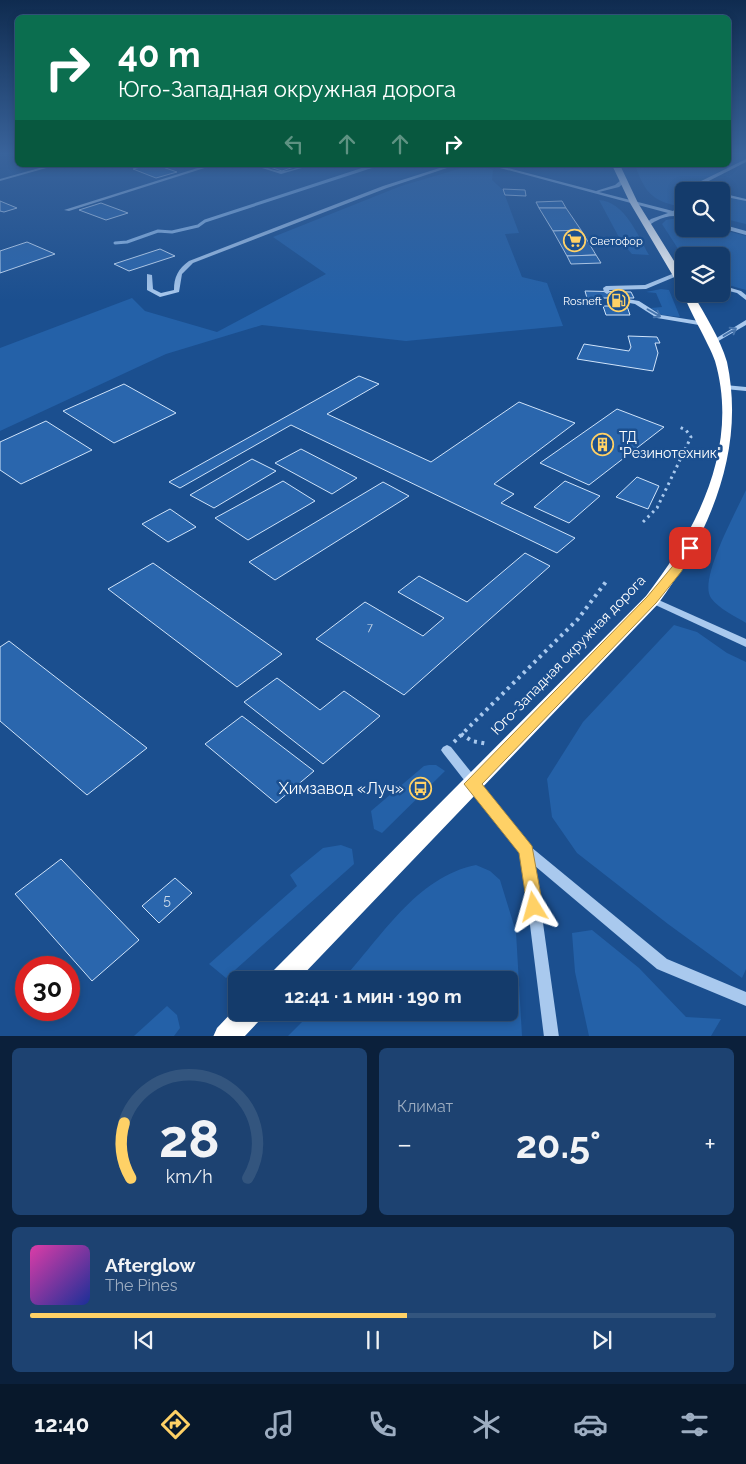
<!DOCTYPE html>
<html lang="ru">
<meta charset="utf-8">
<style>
:root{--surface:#143b6b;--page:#1d4271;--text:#f1f3f6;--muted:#9dadc1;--line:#33557e;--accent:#ffd166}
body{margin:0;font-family:Raleway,sans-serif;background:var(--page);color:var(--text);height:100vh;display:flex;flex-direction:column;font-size:19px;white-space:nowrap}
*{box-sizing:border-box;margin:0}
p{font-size:16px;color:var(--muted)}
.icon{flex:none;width:28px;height:28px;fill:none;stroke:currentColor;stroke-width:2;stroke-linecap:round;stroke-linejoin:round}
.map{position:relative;height:1036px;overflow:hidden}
.side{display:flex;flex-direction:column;gap:12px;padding:12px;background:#0b203b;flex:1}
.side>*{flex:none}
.top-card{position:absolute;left:15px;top:15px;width:716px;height:152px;border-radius:8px;box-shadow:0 2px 8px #0003,0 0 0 1px var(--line);background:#0b6e4f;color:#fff;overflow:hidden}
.tools{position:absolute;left:675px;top:182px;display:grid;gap:10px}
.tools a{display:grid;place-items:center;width:55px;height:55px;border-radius:8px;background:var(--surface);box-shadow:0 2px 8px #0003,0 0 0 1px var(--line);font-size:25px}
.speed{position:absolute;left:15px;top:956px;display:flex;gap:10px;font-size:25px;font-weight:700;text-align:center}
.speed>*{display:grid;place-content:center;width:65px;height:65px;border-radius:50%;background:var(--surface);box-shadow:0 2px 8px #0003,0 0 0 1px var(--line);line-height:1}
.speed .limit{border:8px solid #d22;background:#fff;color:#111}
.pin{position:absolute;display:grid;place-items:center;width:42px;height:42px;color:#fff;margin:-21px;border-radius:10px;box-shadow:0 2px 8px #0006}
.me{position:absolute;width:55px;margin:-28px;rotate:352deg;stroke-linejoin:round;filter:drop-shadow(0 0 4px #0008)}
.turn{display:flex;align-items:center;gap:18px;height:105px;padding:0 20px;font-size:22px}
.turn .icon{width:65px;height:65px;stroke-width:2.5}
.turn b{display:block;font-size:35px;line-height:42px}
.lanes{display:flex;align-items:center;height:48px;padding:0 20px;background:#0003;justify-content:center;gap:25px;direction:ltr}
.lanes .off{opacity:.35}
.big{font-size:38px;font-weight:700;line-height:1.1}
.side .card{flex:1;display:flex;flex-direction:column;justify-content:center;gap:8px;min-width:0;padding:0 18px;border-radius:8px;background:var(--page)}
.side .dial{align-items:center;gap:0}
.dial svg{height:130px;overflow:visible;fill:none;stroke:var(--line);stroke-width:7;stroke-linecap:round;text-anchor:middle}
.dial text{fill:var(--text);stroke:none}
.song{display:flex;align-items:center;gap:15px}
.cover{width:60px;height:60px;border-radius:8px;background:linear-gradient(135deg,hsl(320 70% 55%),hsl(230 70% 35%))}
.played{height:5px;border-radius:2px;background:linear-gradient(90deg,var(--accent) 55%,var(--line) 55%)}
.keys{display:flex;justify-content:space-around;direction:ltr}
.heat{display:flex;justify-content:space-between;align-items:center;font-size:28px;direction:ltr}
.side .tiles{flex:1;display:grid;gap:12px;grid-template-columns:1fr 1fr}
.card:last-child{grid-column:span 2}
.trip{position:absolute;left:228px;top:971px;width:290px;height:50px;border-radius:8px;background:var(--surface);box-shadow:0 2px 8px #0003,0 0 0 1px var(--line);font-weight:700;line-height:50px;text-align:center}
.tabs{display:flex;height:80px;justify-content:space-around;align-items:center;background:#08182b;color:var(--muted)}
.tabs .icon{width:35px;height:35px}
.tabs .active{color:var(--accent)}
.tabs b{font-size:22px;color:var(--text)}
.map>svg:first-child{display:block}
.green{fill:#2461a8}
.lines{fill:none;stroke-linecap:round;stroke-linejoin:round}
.stream{stroke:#9cc4f0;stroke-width:3}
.building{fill:#2a66ad;stroke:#cfe3fa}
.path-far1{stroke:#a9c9ee;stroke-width:3;stroke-dasharray:2.5 4;stroke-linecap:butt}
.path{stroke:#a9c9ee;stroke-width:4;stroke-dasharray:3 4.5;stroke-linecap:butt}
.minor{fill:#a9c9ee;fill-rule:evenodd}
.highway{fill:#fff;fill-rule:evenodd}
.oneway{stroke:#4674ac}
.route{fill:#ffd166;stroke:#a68842}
.labels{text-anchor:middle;stroke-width:5;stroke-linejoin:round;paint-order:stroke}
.far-poi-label{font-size:11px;fill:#fff;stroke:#1b4f8f;text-anchor:start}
.number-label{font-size:11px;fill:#cad9ea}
.poi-label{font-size:14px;fill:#fff;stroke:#1b4f8f;text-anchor:start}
.street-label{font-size:14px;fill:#fff;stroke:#1b4f8f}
.near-number-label{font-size:14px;fill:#cad9ea}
.near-poi-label{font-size:16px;fill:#fff;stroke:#1b4f8f;text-anchor:end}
</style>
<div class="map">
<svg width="746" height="1037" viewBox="0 0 746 1037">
<rect width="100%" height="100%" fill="#1b4f8f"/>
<g class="green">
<path d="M729 155H746V159L684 191V201L678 206C651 201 644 190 635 165H729Z"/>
<path d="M472 165H480L493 170 492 180 503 190 519 233 505 234 522 277 547 283 563 326 406 341 262 325 166 354 0 431V348L132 298 145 311 217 332 326 274 273 237 401 186Z"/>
<path d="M721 193 746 199V224L721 218Z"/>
<path d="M599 200C625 202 637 234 649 255L632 254 622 243Z"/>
<path d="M678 218 684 219V229H720L746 236V290L721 283V256L684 258 662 224 666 220Z"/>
<path d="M661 289 669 290 680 317 662 315 651 308 662 307 656 293 646 292Z"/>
<path d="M746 490V623C735 616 719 609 711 598 698 580 737 510 746 490Z"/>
<path d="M674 625 697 632 727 653 746 662V969L742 978 668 924 577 853 552 817 547 779 583 722Z"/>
<path d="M429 765H436L445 771 382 833 374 829 371 811 424 766Z"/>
<path d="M341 845 352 849 354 864 226 978 209 964 297 886 290 875 323 848Z"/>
<path d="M476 865 490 871 500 880 516 932 522 1036H288L311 1013 509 1012V980H342C381 938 416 877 476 865Z"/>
<path d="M592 930 639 968 686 1017 721 1019 711 1036H589L575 972 572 933Z"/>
<path d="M167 1006 177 1015 180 1028 174 1036H134Z"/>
</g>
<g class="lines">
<path class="stream" d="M115 243 127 242 158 231 172 232 198 226 205 221 376 165"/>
</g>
<g class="building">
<path d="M148 165H157L177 172 156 178 133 169Z"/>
<path d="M264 165H300L282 171Z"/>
<path d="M503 189 525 190 526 196 505 195Z"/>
<path d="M0 201 17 208 4 212 0 211Z"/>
<path d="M562 201 566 208H539L536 202Z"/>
<path d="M101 203 128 213 106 220 79 210Z"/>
<path d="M539 208H566L581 230 553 231Z"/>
<path d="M581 230 596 255 567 256 553 231Z"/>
<path d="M27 242 55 254 0 273V251Z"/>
<path d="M160 249 175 256 129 271 114 264Z"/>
<path d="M596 255 601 263 571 264 567 256Z"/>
<path d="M585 291 631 292 634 298H587Z"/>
<path d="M603 306H627L630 315H606Z"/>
<path d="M628 336 657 337 660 343H655L658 353 653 371 577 359 584 344 629 351 631 347Z"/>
<path d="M359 376 379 384 327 414 431 462 519 402 575 423 494 484 514 494 501 503 575 538 557 553 291 425 180 488 169 482Z"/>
<path d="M124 384 176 413 114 443 63 411Z"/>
<path d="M617 409 664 427 589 485 540 463Z"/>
<path d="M46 421 92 450 21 484 0 470V442Z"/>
<path d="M301 449 357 478 332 494 275 463Z"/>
<path d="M252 459 276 471 214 508 190 495Z"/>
<path d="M637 477 659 486 648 509 616 497Z"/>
<path d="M283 481 315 501 248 540 215 518Z"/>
<path d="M565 481 600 496 569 523 534 507Z"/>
<path d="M383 482 409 496 275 580 249 562Z"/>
<path d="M170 509 196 527 168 542 142 524Z"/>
<path d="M525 553 550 566 404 695 316 639 365 602 423 636 444 618 398 592 419 576 467 602Z"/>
<path d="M153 563 282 654 237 687 108 589Z"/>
<path d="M9 641 147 748 87 795 0 721V647Z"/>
<path d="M277 678 320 710 344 691 380 716 323 764 244 702Z"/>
<path d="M242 716 314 771 276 803 205 744Z"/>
<path d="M61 859 139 940 92 981 15 894Z"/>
<path d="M175 878 192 893 159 923 142 906Z"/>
</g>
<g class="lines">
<path class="path-far1" d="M643 522 657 508 691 437 686 430 677 426"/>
<g class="path">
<path d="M461 734 472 741 488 744"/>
<path d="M454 742 578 619 608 579"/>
</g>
<g class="minor">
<path d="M746 159V162L697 187 696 189 708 190 710 191H691L693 185Z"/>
<path d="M50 165H57L0 181V179Z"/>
<path d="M207 165H214L69 211 64 210Z"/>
<path d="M252 165C262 165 270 170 280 171 289 172 302 165 312 165L281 174Z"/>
<path d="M449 165H456L387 188 193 263 182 274 179 292 160 297 147 290V274L152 275 153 289 161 293 174 290C174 277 178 269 189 261L383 186Z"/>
<path d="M489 165H496L596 191 615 185 621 180H625V182L619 187 599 192 673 211 684 202V206L677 213 684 214V217C674 215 665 216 656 221 651 223 650 226 645 226V224L651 219 668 213Z"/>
<path d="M721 193 746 199V201L721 196Z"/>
<path d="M721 224 746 231V235L721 228Z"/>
<path d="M677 272 684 274V278L677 276 646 289 609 290 610 292 607 294 604 292 603 288 606 286 645 285Z"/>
<path d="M721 285 741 291 746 295V300L737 293 721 289Z"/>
<path d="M610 296 639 301 661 315 705 322 708 324 705 326 657 318 635 304 608 299 607 298Z"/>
<path d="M746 320V325L715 343 713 344 710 342Z"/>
<path d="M725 385 746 387V391L725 389Z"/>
<path d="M652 597 746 639V647L649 602 647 600 649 598Z"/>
<path d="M447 745 451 747 531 847 667 959 746 992V1006L657 969 535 866 559 1037H544L521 853 443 753 441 750 443 747Z"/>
</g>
<g class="highway">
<path d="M612 165H620L638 203 684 277V289L679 286 630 203Z"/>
<path d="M684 293 693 294C705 315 720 338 727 362 746 451 709 534 658 604L298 980H269L272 972 646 596C697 530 740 447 715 361 710 345 684 302 684 293Z"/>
<path d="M236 1008V1012H262L259 1021 244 1037H213L217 1028Z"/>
</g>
</g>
<defs><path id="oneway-shaft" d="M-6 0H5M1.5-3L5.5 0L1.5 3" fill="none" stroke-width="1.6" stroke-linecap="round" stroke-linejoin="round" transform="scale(1.25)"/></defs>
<g class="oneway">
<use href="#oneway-shaft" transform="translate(654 313) rotate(30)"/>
<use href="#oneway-shaft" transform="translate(730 332) rotate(-31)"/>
</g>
<linearGradient id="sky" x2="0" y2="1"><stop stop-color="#0f2b4f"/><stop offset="0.51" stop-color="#39639b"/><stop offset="1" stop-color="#39639b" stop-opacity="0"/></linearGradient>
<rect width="746" height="301" fill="url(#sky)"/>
<path class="route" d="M690 544 696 548 681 572 656 603 482 784 532 846 543 907 540 912 534 915 528 912 519 853 464 784 647 597 672 567 686 545Z"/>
<defs>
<symbol id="supermarket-ring" viewBox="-11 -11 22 22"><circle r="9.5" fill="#1b4f8f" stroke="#ffd166" stroke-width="1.5"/><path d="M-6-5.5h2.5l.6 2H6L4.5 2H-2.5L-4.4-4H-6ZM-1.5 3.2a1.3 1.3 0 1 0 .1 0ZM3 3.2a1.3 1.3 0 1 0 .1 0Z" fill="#ffd166"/></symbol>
<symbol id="fuel-ring" viewBox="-11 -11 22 22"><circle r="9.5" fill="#1b4f8f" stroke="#ffd166" stroke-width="1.5"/><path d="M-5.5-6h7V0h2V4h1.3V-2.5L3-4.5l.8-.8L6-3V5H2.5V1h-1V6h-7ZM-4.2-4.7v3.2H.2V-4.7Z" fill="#ffd166"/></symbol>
<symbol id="building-ring" viewBox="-11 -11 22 22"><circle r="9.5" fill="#1b4f8f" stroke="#ffd166" stroke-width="1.5"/><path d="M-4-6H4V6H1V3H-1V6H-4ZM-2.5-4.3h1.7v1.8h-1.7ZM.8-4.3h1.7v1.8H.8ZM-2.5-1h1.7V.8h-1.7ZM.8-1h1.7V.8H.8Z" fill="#ffd166"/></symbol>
<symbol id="bus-ring" viewBox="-11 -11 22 22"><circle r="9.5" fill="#1b4f8f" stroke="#ffd166" stroke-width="1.5"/><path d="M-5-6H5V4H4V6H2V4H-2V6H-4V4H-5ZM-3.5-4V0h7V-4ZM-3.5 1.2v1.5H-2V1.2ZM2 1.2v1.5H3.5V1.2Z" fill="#ffd166"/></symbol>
</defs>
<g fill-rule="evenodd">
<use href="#supermarket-ring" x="562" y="228" width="25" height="25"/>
<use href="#fuel-ring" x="606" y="288" width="25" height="25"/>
<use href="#building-ring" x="590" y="432" width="25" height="25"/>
<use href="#bus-ring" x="408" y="776" width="25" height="25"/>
</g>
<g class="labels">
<g class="far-poi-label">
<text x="590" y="245">Светофор</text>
<text x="602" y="305" text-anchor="end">Rosneft</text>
</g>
<g class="number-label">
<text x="370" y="631">7</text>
</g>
<g class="poi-label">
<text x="619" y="442">ТД<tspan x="619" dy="16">"Резинотехник"</tspan></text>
</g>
<g class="street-label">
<text transform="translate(568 655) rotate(-46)" y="5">Юго-Западная окружная дорога</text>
</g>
<g class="near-number-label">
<text x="167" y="905">5</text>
</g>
<g class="near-poi-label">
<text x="404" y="794">Химзавод «Луч»</text>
</g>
</g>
</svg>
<div class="tools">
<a><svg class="icon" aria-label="search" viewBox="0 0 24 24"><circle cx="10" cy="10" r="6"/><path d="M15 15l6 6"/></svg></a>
<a><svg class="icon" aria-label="layers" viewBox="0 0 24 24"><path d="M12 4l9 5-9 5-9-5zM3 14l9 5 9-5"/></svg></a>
</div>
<div class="speed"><div class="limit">30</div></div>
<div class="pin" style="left:690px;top:548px;background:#d93025"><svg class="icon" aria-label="arrive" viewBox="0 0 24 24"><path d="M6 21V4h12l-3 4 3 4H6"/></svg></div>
<svg class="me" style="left:534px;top:907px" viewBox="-20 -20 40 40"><path d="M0-17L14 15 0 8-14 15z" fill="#ffd166" stroke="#fff" stroke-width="4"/></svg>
<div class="trip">12:41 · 1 мин · 190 m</div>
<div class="top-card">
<div class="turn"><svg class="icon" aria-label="right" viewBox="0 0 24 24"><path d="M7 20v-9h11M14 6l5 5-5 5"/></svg><div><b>40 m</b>Юго-Западная окружная дорога</div></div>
<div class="lanes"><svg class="icon off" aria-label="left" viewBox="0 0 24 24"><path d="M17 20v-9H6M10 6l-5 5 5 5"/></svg><svg class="icon off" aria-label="ahead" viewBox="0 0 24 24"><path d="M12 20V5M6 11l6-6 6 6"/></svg><svg class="icon off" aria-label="ahead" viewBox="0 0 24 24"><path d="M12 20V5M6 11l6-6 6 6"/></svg><svg class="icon" aria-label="right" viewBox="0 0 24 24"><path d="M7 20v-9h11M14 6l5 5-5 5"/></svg></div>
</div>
</div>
<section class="side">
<div class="tiles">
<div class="card dial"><svg viewBox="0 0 100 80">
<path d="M14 69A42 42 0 1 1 86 69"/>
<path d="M14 69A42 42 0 0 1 10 35" stroke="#ffd166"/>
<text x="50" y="56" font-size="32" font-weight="700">28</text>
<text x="50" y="72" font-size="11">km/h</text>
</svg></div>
<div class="card"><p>Климат</p>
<div class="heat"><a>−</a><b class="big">20.5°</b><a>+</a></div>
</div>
<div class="card">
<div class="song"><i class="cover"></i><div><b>Afterglow</b><p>The Pines</p></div></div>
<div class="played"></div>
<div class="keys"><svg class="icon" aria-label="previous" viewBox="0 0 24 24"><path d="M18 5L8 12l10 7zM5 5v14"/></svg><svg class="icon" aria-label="pause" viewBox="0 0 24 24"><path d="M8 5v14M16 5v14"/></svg><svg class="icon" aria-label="next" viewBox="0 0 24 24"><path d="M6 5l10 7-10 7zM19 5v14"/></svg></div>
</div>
</div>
</section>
<nav class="tabs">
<b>12:40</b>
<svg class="icon active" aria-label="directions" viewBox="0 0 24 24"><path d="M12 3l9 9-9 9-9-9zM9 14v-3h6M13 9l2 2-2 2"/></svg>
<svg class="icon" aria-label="music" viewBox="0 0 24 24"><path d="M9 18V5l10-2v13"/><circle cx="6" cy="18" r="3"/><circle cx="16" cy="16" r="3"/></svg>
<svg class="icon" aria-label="phone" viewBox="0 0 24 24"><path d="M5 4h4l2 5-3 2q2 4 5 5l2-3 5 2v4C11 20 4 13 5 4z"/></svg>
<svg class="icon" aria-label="climate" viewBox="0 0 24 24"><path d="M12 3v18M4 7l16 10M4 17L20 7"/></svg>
<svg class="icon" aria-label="car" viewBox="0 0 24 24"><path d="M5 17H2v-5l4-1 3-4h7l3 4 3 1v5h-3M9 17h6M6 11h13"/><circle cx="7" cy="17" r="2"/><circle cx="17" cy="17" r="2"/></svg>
<svg class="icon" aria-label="filters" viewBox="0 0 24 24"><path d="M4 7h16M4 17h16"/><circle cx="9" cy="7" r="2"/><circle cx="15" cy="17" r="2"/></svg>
</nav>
